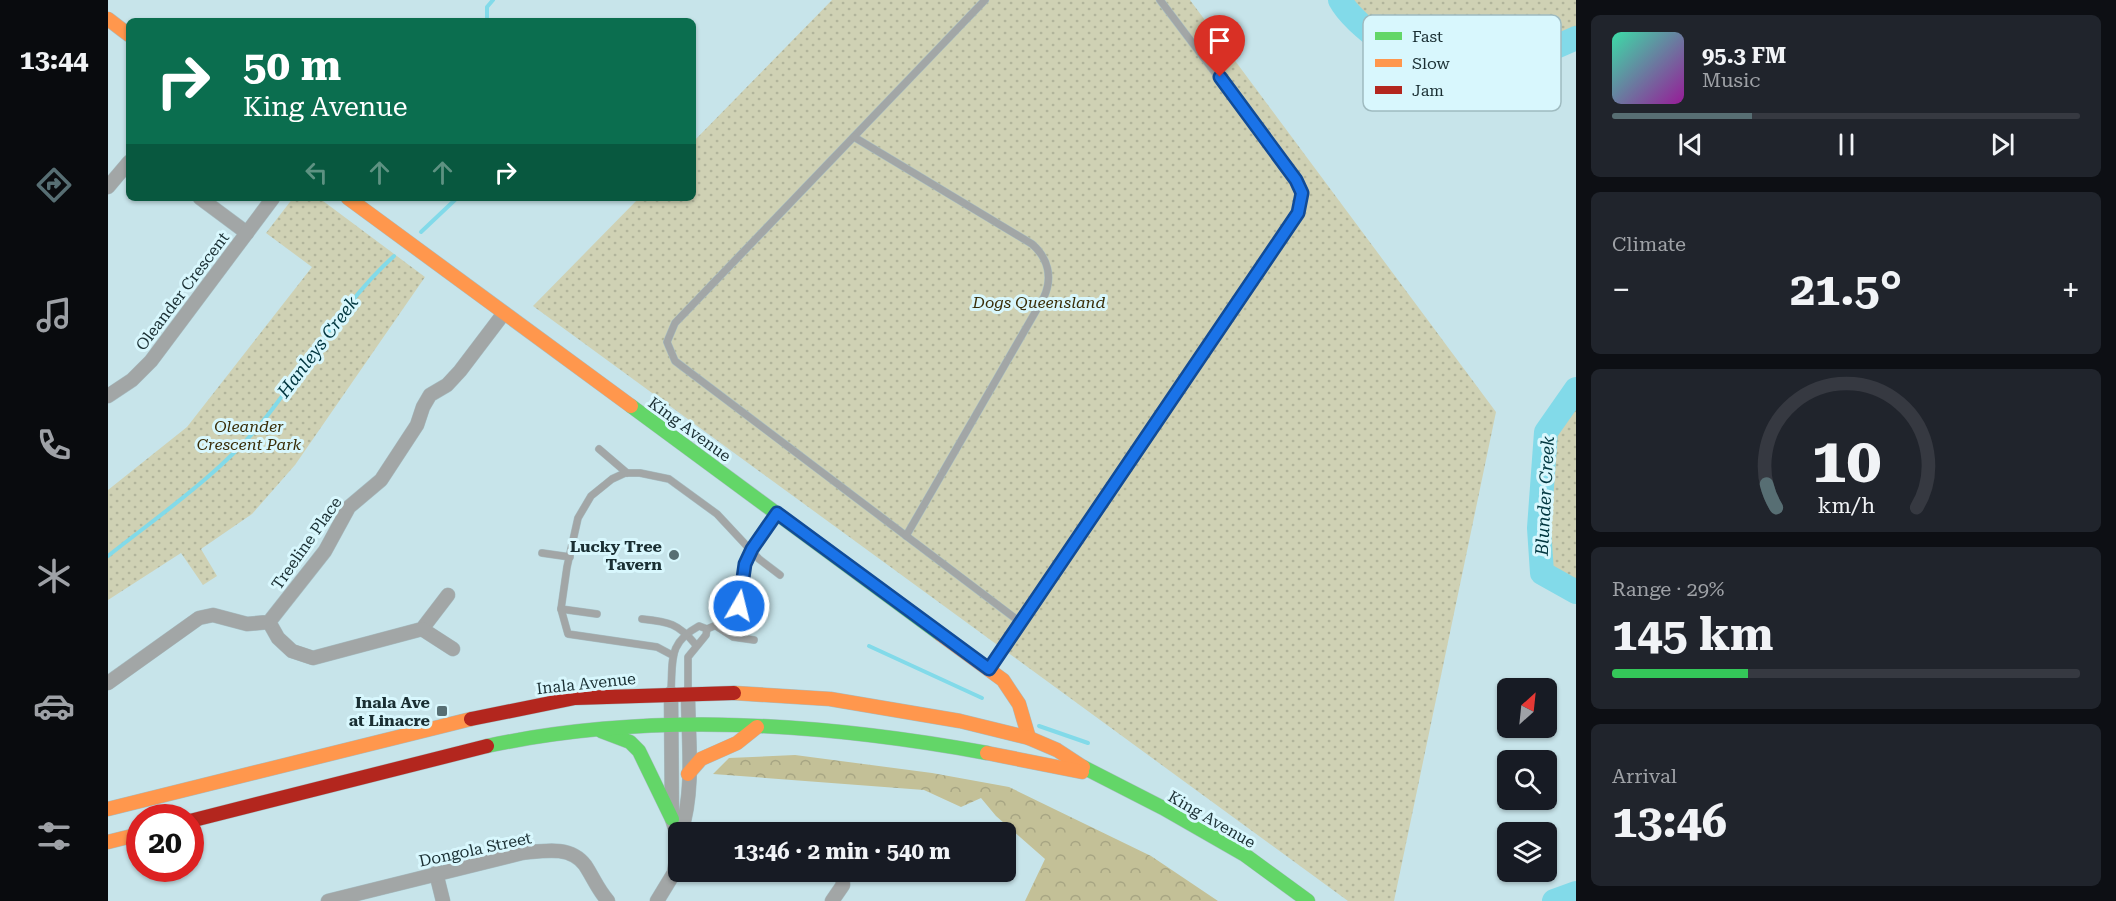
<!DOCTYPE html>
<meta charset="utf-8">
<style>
:root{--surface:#171b24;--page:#20242c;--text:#f1f3f6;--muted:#9ea1a6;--line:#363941;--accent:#576e73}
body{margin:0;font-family:"Roboto Serif",serif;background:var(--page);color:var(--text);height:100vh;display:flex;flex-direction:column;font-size:22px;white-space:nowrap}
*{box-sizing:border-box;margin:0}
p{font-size:20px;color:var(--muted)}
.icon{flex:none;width:33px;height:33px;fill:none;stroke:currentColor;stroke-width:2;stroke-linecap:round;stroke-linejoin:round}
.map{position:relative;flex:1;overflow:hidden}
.side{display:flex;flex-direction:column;gap:15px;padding:15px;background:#0d0f14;width:540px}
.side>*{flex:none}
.top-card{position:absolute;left:18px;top:18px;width:570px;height:183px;border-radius:9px;box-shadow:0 2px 4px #0004;background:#0b6e4f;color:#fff;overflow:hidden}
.needle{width:39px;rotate:27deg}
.fabs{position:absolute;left:1389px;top:678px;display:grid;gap:12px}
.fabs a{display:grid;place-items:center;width:60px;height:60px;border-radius:9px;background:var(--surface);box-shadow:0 2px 4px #0004;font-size:30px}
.speed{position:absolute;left:18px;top:804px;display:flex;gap:12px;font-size:30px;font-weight:700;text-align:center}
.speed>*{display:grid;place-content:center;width:78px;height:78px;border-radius:50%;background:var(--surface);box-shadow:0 2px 4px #0004;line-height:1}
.speed .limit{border:9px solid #d22;background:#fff;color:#111}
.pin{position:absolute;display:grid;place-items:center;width:51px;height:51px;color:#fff;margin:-62px -26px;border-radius:50% 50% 50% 0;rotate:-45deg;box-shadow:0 0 6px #0007}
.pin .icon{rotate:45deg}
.me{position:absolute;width:66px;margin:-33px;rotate:8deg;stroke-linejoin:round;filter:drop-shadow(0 0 4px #0008)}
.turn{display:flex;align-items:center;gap:21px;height:126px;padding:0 18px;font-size:27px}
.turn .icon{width:78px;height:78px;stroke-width:2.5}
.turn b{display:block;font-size:42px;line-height:51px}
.lanes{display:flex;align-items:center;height:57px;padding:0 18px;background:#0003;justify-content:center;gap:30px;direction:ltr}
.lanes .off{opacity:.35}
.big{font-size:45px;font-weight:700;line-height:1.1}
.side .card{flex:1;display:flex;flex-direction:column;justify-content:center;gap:9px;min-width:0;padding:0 21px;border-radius:9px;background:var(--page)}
.side .dial{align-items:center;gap:0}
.dial svg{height:156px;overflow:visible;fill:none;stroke:var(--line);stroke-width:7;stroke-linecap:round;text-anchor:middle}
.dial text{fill:var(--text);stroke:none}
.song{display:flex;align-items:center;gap:18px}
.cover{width:72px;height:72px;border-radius:9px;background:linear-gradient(135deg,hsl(160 70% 55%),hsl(300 70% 35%))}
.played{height:6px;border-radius:3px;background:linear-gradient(90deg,var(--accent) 30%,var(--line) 30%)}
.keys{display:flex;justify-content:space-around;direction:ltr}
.heat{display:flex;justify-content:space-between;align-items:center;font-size:33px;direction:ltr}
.charge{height:9px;border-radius:4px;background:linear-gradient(90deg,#34c759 29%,var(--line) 0)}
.trip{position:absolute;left:560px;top:822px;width:348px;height:60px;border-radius:9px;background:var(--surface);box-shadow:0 2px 4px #0004;font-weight:700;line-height:60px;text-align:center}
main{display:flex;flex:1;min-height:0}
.tabs{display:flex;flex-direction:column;width:108px;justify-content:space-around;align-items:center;background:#090b0e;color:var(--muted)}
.tabs .icon{width:42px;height:42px}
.tabs .active{color:var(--accent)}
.tabs b{font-size:27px;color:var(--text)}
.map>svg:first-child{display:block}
.green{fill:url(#green-dots)}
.forest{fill:url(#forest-crowns)}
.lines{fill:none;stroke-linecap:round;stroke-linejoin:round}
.stream{stroke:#82dae9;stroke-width:4}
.river{stroke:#82dae9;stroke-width:24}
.lane-casing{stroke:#a7bec3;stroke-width:8}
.street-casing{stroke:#a7bec3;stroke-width:15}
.fast-casing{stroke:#a7bec3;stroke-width:15}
.slow-casing{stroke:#a7bec3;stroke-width:15}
.jam-casing{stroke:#a7bec3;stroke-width:15}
.lane{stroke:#a2a6a6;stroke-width:7}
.street{stroke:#a2a6a6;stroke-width:14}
.fast{stroke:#63d668;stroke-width:14}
.slow{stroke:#ff974d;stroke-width:14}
.jam{stroke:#b3261e;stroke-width:14}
.route-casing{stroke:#114b97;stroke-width:15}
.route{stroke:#1a73e8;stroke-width:10}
.poi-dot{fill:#576e73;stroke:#d8f7fd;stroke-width:2}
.labels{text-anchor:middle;stroke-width:6;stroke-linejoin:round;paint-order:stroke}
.street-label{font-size:16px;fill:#1a2f33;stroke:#d8f7fd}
.park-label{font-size:16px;font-style:italic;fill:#392d08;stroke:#d8f7fd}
.poi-label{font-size:16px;font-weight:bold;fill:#1a2f33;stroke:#d8f7fd;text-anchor:end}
.water-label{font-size:18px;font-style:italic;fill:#00363f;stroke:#d8f7fd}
.key{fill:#d8f7fd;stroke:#9fbbc0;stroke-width:1.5}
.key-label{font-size:16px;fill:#1a2f33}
</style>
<main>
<nav class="tabs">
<b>13:44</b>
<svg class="icon active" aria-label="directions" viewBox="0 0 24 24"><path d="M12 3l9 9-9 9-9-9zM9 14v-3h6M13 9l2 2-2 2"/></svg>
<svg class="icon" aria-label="music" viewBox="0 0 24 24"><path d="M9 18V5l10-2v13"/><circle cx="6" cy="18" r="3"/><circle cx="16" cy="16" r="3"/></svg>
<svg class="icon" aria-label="phone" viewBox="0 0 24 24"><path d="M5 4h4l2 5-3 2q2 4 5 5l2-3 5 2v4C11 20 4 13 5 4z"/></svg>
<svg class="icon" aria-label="climate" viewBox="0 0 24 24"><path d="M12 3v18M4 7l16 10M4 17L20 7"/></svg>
<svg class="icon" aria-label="car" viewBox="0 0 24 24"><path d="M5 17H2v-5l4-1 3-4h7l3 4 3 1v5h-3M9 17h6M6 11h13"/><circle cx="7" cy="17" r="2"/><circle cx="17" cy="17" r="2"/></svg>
<svg class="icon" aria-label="filters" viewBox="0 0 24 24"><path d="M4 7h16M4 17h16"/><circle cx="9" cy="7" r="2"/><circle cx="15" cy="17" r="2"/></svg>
</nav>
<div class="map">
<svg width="1468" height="901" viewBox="0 0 1468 901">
<defs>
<pattern id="green-dots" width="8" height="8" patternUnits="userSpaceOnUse" patternTransform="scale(1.5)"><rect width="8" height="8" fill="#cfd1b4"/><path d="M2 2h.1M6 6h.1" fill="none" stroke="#b1b49b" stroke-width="1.8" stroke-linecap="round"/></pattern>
<pattern id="forest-crowns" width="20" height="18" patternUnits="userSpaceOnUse" patternTransform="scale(1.5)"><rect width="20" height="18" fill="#c3c097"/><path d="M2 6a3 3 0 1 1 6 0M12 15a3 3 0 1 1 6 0" fill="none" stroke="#a7a583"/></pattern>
</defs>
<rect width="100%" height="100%" fill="#c7e4ea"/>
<g class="green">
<path d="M724 0H1082L1388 412 1286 901H1240L425 306 531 198H585V142Z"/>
<path d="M1232 0H1468V38C1441 50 1370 82 1342 78 1312 73 1246 26 1232 0Z"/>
<path d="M185 198H211L317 277 187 465 144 514 93 549 109 576 95 585 73 553 0 600V490L79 427 204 267 158 233Z"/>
<path d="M1468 389V586L1463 592 1434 573 1431 528 1438 432Z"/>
</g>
<path class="forest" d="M687 755 824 773 901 787 1043 856 1110 901H917L937 859 888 816 873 798 853 807 816 790 605 774 621 758Z"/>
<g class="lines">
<g class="stream">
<path d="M379 21V7L385 0"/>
<path d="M313 232 349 198"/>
<path d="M0 556C53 514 112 474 155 421 199 367 234 303 286 256"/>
<path d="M761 646 874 698"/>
<path d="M931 726 980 743"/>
</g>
<g class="river">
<path d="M1232 0C1246 26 1312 73 1342 78 1370 82 1441 50 1468 38"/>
<path d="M1468 389 1438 432 1431 528 1434 573 1468 592"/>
<path d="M1446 901 1468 893"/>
</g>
<defs>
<g id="lane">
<path d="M877 0 567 323 559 342 567 361 912 622"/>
<path d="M746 137 924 244C940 258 945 277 936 297L798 536"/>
<path d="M491 449 519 473"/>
<path d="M434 553 462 557"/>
<path d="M453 609 489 614"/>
<path d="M534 619C561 622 570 623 588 645"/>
<path d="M608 626 625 637 646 640"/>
<path d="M564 655 549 647 460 634 453 609 459 567 470 518 483 496 504 479 517 473H532L561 479 609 514 651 559 672 575"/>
<path d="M882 667 1190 213C1194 199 1194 193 1188 180L1052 0"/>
<path d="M563 690C565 659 560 643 591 626L599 629C642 613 626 596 638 562 644 544 657 529 668 514"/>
<path d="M580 690V657L598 635 599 629"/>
</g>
<g id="street">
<path d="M0 187 21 162"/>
<path d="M92 198 139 233"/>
<path d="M0 396 24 380 43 361 165 198"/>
<path d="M161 622 170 638 184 651 205 658 314 629 340 595"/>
<path d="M314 629 345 649"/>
<path d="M0 683 91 618 105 615 139 624 161 622 217 551 241 507 273 480 309 425 315 407 322 395 339 385 352 371 396 313"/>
<path d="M563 693 564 819 570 838"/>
<path d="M573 832C587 789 580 738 580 693"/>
<path d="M328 873 335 901"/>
<path d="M220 901 414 853C435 851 462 845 477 865 485 877 490 890 500 901"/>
<path d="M549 901 566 873 570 848"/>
<path d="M724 901 735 885 734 872"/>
</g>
<g id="fast">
<path d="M523 406 832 634"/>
<path d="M493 731 522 742 531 751 564 819"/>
<path d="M379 746C544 711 714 723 879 753"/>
<path d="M975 767 1055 808 1137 855 1200 901"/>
</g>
<g id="slow">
<path d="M0 19 21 35"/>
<path d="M240 198 523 406"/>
<path d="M832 634 895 680 911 704 921 738"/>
<path d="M626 693 722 699 852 721 921 738 949 750 975 767"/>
<path d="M879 753 974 772"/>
<path d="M580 774 593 759 629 743 649 727"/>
<path d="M0 809 363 719"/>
<path d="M0 842 32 834"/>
</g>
<g id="jam">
<path d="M363 719 467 698 626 693"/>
<path d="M82 821 379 746"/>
</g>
</defs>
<use href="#lane" class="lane-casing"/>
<use href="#street" class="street-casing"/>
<use href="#fast" class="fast-casing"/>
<use href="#slow" class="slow-casing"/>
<use href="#jam" class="jam-casing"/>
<use href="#lane" class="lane"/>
<use href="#street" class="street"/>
<use href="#fast" class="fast"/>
<use href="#slow" class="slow"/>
<use href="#jam" class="jam"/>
</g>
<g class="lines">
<defs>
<path id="route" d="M631 606 637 564 644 549 669 513 881 669 1190 213 1194 193 1188 180 1112 77"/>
</defs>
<use href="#route" class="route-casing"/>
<use href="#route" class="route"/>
</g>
<g class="poi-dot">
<circle cx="566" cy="555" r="6"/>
<rect x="328" y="705" width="12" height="12" rx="3"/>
</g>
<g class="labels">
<g class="street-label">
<text transform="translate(74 291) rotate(-53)" y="6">Oleander Crescent</text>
<text transform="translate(582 429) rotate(36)" y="6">King Avenue</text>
<text transform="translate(198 543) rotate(-55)" y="6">Treeline Place</text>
<text transform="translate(478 683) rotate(-6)" y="6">Inala Avenue</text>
<text transform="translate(1104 819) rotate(30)" y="6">King Avenue</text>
<text transform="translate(367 849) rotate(-12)" y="6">Dongola Street</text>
</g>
<g class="park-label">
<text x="931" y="308">Dogs Queensland</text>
<text x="141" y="432">Oleander<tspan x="141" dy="18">Crescent Park</tspan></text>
</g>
<g class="poi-label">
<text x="554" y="552">Lucky Tree<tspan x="554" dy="18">Tavern</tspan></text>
<text x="322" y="708">Inala Ave<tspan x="322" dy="18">at Linacre</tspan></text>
</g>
<g class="water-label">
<text transform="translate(210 347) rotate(-53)" y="6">Hanleys Creek</text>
<text transform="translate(1437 496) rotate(-87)" y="6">Blunder Creek</text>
</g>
</g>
<rect x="1255" y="15" width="198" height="96" rx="9" class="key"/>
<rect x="1267" y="32" width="27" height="8" fill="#63d668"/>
<rect x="1267" y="59" width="27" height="8" fill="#ff974d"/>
<rect x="1267" y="86" width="27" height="8" fill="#b3261e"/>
<g class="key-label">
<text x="1304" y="42">Fast</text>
<text x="1304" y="69">Slow</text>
<text x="1304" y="96">Jam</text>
</g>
</svg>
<div class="fabs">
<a><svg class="needle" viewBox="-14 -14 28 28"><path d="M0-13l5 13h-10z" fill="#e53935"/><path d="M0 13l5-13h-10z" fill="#9ea1a6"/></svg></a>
<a><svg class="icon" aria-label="search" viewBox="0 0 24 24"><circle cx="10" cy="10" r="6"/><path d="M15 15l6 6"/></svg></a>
<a><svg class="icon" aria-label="layers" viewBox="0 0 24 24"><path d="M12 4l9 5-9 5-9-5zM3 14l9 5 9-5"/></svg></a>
</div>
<div class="speed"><div class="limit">20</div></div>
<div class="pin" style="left:1112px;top:77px;background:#d93025"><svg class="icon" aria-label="arrive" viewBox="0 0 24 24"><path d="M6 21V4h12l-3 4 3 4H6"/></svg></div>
<svg class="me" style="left:631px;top:606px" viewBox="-20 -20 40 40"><circle r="17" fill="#1a73e8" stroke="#fff" stroke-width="3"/><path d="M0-11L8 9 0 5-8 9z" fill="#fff"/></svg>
<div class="trip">13:46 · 2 min · 540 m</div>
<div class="top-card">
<div class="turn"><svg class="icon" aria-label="right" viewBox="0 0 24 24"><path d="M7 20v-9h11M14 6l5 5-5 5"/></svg><div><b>50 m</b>King Avenue</div></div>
<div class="lanes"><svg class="icon off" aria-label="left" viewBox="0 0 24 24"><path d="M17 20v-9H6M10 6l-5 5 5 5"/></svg><svg class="icon off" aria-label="ahead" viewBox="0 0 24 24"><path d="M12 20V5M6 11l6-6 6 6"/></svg><svg class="icon off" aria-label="ahead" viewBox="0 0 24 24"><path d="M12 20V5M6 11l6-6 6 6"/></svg><svg class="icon" aria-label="right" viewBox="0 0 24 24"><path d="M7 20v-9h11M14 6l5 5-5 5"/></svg></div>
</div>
</div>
<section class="side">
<div class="card">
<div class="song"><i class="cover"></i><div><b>95.3 FM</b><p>Music</p></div></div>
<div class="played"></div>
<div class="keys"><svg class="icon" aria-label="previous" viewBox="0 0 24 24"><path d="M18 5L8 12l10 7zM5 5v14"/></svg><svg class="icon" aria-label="pause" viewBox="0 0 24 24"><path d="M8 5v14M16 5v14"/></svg><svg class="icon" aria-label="next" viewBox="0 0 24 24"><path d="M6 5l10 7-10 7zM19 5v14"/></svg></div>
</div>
<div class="card"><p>Climate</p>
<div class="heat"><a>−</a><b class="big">21.5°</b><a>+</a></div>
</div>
<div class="card dial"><svg viewBox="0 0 100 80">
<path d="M14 69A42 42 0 1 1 86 69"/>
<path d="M14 69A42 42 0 0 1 9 57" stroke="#576e73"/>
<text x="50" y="56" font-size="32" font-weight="700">10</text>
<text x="50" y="72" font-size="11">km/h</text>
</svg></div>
<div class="card"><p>Range · 29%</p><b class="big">145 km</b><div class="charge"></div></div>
<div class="card"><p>Arrival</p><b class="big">13:46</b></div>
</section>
</main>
